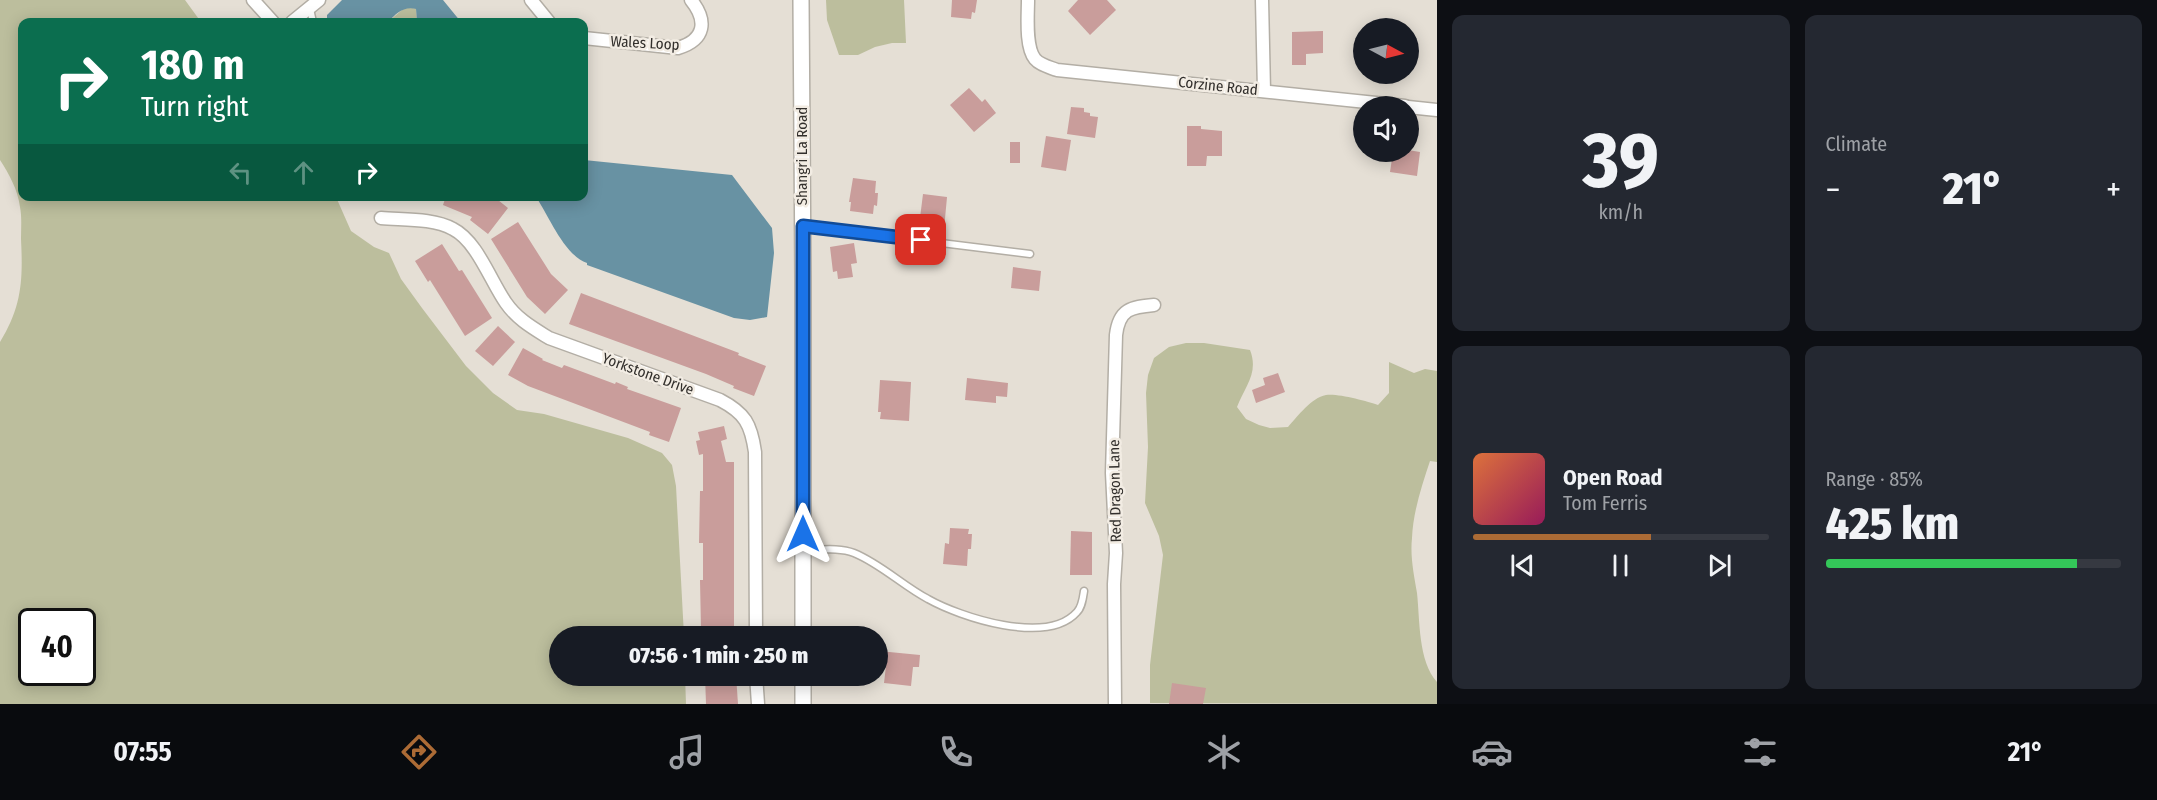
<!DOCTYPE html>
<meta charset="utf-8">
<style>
:root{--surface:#171b24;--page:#242831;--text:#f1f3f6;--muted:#9ea1a6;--line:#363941;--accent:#ac6b35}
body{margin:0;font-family:"Fira Sans Condensed",sans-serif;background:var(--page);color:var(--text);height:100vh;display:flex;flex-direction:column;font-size:22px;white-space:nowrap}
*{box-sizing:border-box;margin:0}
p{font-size:20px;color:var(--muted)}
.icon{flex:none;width:33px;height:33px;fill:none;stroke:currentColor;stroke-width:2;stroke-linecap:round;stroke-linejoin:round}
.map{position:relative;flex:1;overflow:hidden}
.drawer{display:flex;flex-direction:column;gap:15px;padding:15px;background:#0d0f14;width:720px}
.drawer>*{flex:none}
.guide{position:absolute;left:18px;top:18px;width:570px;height:183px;border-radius:12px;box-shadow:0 3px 15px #0003;background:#0b6e4f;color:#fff;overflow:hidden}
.needle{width:39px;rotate:97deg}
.tools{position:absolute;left:1353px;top:18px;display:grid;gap:12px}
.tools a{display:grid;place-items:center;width:66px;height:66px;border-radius:50%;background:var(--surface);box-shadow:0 3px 15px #0003;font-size:30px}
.speed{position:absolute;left:18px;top:608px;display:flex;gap:12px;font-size:30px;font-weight:700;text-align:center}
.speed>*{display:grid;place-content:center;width:78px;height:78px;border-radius:50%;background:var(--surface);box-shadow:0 3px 15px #0003;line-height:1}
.speed .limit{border:3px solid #111;border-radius:9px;background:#fff;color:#111}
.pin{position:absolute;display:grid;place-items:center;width:51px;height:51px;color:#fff;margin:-26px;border-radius:12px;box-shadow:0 3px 9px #0006}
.me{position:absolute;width:66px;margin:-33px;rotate:0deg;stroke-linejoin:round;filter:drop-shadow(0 0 4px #0008)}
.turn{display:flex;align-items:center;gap:21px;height:126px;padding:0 24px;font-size:27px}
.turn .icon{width:78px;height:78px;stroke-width:2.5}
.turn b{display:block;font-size:42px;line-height:51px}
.lanes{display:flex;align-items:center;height:57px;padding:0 24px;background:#0003;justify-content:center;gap:30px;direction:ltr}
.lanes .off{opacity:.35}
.big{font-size:45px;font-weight:800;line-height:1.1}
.drawer .tile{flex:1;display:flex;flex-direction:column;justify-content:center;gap:9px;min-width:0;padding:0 21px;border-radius:12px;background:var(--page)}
.drawer .dial{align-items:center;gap:0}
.dial b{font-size:78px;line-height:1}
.song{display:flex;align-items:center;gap:18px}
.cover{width:72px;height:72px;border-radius:9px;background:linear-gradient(135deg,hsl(20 70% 55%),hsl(330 70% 35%))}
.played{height:6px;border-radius:3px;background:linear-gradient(90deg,var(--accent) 60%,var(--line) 60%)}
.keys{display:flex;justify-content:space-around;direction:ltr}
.heat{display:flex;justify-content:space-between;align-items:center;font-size:33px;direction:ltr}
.charge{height:9px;border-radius:4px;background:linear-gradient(90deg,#34c759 85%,var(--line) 0)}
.drawer .tiles{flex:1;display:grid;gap:15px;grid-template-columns:repeat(2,1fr)}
.trip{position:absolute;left:549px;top:626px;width:339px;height:60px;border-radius:30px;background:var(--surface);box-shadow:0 3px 15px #0003;font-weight:800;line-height:60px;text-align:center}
.menu{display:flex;height:96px;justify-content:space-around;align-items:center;background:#090b0e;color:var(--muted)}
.menu .icon{width:42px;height:42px}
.menu .selected{color:var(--accent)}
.menu b{font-size:27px;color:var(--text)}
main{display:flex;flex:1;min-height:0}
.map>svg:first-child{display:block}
.green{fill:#bcbe9d;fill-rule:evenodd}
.water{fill:#6892a3}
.building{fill:#c99d9b}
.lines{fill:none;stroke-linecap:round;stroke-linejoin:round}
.service-casing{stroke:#b3aea5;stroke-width:9}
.minor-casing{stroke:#b3aea5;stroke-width:15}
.tertiary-casing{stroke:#b3aea5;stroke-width:18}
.service{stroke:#fff;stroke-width:6}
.minor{stroke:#fff;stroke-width:12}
.tertiary{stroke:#fff;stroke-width:15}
.route-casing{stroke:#114b97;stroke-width:15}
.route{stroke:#1a73e8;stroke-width:10}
.labels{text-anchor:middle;stroke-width:5;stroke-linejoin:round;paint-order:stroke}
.street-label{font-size:15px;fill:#322f2c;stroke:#f2ece3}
</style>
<main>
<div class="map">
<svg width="1437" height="704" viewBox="0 0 1437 704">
<rect width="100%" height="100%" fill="#e5dfd5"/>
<g class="green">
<path d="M0 0H185L201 22H22V196L336 197 351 231 374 247 389 253 401 279 422 308 466 366 493 393 517 410 544 414 628 438 662 453 672 465 676 486 684 636H560V675H685L686 704H0V342C22 306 23 280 21 239 21 229 22 217 20 207 18 190 9 174 0 160ZM32 621H82V672H32Z"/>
<path d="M826 0H904L906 43H892L875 47 858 55H839L827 20Z"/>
<path d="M410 7 416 9 417 22H388L403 9Z"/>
<path d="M1186 343H1204L1250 350C1259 373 1245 386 1237 407L1246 419 1259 425 1270 428 1288 427C1298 416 1311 398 1326 395 1337 393 1367 401 1378 405L1389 393V362L1414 373 1425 369 1437 371V462L1430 461C1422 485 1413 512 1412 538 1410 557 1414 575 1417 593 1420 620 1418 661 1437 682V704L1150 703V665L1163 555 1159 536 1145 503 1148 447 1146 393 1148 375 1154 358 1169 347Z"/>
</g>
<g class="water">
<path d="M342 0H443L461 22H417L416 9C403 6 396 14 388 22H327V15Z"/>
<path d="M584 160 732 175 772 228 774 253 767 317 750 320 734 318 587 265V263C564 255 549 216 536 197L584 196Z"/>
</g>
<g class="building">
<path d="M952 0H977L975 13 972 12 971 19 951 17Z"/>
<path d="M1078 0H1107L1116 10 1090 35 1068 11Z"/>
<path d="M1323 31V53L1306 54V65H1292V32Z"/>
<path d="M969 88 982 102 985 99 996 113 974 132 950 105Z"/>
<path d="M1071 107 1084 108V112L1090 113V116L1098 117 1095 138 1067 134Z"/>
<path d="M1187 126H1201V129L1222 131V156H1207L1206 166H1187Z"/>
<path d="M1046 136 1071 140 1066 171 1041 167Z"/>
<rect x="1010" y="142" width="10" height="21"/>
<path d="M1408 150 1420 152 1417 176 1390 172 1393 152Z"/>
<path d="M853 178 876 181 875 193H878L877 206 874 205 873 214 850 211 851 202H849Z"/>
<path d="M923 194 947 197 944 229 919 226Z"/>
<path d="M446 196H493L508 208 488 234 470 220 472 217 443 205Z"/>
<path d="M518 222 551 274 568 290 545 314 527 297 491 239Z"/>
<path d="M854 243 857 263 851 264 853 277 838 279 837 271 833 272 830 247Z"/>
<path d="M442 244 459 271 462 270 492 318 465 336 430 280 428 282 415 261Z"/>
<path d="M908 246 921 247V257L907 256Z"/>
<path d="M1013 267 1041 271 1039 291 1011 288Z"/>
<path d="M581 293 739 353 738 355 766 366 754 396 733 388 734 386 706 374 569 324Z"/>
<path d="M498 326 515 342 493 366 475 351Z"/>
<path d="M523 348 543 359 542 360 562 368 564 365 615 384 616 382 628 387 627 389 681 408 669 442 649 435 650 432 528 386 508 375Z"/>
<path d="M1278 373 1285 392 1256 403 1252 390 1265 385 1263 378Z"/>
<path d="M967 378 1008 383 1007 397 996 396V403L965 400Z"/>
<path d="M880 380 911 382 909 421 880 419 881 412H878Z"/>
<path d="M724 426 727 439 721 441 726 462H734V630H701L700 580H703V543H699L700 491H703V454L699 455 696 441 700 440 698 432Z"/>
<path d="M950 528 969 529 968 534H972L971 549H968L967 566 943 564 945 543 949 544Z"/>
<path d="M1071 531 1092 532V575H1070Z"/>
<path d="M879 651 920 655 919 667H913L911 686 884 683 886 666 878 665Z"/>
<path d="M705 675H736L738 704H706Z"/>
<path d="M1172 683 1206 688 1203 704H1169Z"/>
</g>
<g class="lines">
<defs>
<g id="service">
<path d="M310 9 313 22"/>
<path d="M804 226 1030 254"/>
<path d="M803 550C820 550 839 547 854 553 881 564 903 586 928 599 960 617 1047 646 1077 612 1082 607 1083 598 1084 591"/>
</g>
<g id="minor">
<path d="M253 0 273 22"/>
<path d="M531 0 549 22"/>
<path d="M1028 0C1028 15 1025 47 1035 59 1040 65 1049 67 1057 70L1405 106"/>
<path d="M1262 0 1264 91"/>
<path d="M292 22 319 0"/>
<path d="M584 38 678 48C705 40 708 21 691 0"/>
<path d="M1408 107 1437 110"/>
<path d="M381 218C403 220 433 218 453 229 477 241 491 282 506 303 517 319 533 328 549 338L720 400C745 413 751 424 755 452L756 636"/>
<path d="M756 675 758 704"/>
<path d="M1115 704 1114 584 1116 553 1112 473 1116 335C1119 309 1131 307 1154 305"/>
</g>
<g id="tertiary">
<path d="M801 0 803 280V636"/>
<path d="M803 704V675"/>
</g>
</defs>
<use href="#service" class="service-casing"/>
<use href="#minor" class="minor-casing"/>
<use href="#tertiary" class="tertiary-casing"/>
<use href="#service" class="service"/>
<use href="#minor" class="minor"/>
<use href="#tertiary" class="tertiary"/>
</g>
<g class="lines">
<defs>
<path id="route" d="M803 534V226L921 240"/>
</defs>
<use href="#route" class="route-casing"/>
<use href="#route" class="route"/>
</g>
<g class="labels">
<g class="street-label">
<text transform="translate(645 43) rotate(3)" y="5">Wales Loop</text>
<text transform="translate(1218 86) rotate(6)" y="5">Corzine Road</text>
<text transform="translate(802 156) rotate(-90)" y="5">Shangri La Road</text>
<text transform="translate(648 374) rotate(20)" y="5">Yorkstone Drive</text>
<text transform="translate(1115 491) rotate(-91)" y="5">Red Dragon Lane</text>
</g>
</g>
</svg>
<div class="tools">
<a><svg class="needle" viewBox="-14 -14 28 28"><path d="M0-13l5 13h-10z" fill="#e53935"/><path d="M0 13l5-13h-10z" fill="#9ea1a6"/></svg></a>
<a><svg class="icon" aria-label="sound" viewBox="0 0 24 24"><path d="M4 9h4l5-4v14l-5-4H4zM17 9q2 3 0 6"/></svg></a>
</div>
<div class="speed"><div class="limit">40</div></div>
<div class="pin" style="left:921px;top:240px;background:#d93025"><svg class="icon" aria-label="arrive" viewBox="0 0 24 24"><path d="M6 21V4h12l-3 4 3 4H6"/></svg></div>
<svg class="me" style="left:803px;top:534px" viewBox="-20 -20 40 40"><path d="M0-17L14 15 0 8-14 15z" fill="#1a73e8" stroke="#fff" stroke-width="4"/></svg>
<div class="trip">07:56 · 1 min · 250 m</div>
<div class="guide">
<div class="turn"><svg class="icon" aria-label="right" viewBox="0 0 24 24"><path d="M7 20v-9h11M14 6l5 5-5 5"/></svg><div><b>180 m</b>Turn right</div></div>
<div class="lanes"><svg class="icon off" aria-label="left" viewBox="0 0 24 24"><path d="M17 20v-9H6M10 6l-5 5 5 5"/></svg><svg class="icon off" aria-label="ahead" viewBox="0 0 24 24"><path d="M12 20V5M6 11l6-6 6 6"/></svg><svg class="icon" aria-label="right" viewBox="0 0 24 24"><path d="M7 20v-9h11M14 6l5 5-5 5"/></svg></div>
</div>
</div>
<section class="drawer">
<div class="tiles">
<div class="tile dial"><b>39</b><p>km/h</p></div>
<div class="tile"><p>Climate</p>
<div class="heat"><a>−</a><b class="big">21°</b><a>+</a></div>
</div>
<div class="tile">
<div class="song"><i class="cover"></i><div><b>Open Road</b><p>Tom Ferris</p></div></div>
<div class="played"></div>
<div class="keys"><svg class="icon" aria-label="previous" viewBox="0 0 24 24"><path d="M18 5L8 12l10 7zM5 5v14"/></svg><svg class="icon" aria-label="pause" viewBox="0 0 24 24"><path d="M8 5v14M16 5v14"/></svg><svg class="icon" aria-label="next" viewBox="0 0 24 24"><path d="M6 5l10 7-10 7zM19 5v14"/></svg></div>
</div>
<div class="tile"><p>Range · 85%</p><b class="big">425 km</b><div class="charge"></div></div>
</div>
</section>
</main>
<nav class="menu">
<b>07:55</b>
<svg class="icon selected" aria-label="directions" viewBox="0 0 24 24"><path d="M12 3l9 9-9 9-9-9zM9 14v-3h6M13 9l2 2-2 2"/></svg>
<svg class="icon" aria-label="music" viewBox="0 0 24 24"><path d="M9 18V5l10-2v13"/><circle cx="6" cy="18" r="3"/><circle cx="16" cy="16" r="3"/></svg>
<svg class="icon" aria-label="phone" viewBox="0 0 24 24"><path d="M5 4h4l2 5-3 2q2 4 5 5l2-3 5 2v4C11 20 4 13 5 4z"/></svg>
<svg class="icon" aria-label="climate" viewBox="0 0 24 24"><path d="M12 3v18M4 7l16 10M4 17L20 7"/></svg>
<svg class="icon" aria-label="car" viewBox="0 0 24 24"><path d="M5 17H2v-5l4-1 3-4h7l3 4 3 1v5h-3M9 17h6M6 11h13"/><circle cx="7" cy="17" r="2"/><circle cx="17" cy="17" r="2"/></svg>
<svg class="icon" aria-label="filters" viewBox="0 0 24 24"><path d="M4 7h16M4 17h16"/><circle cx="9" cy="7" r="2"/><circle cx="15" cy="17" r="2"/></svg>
<b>21°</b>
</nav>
